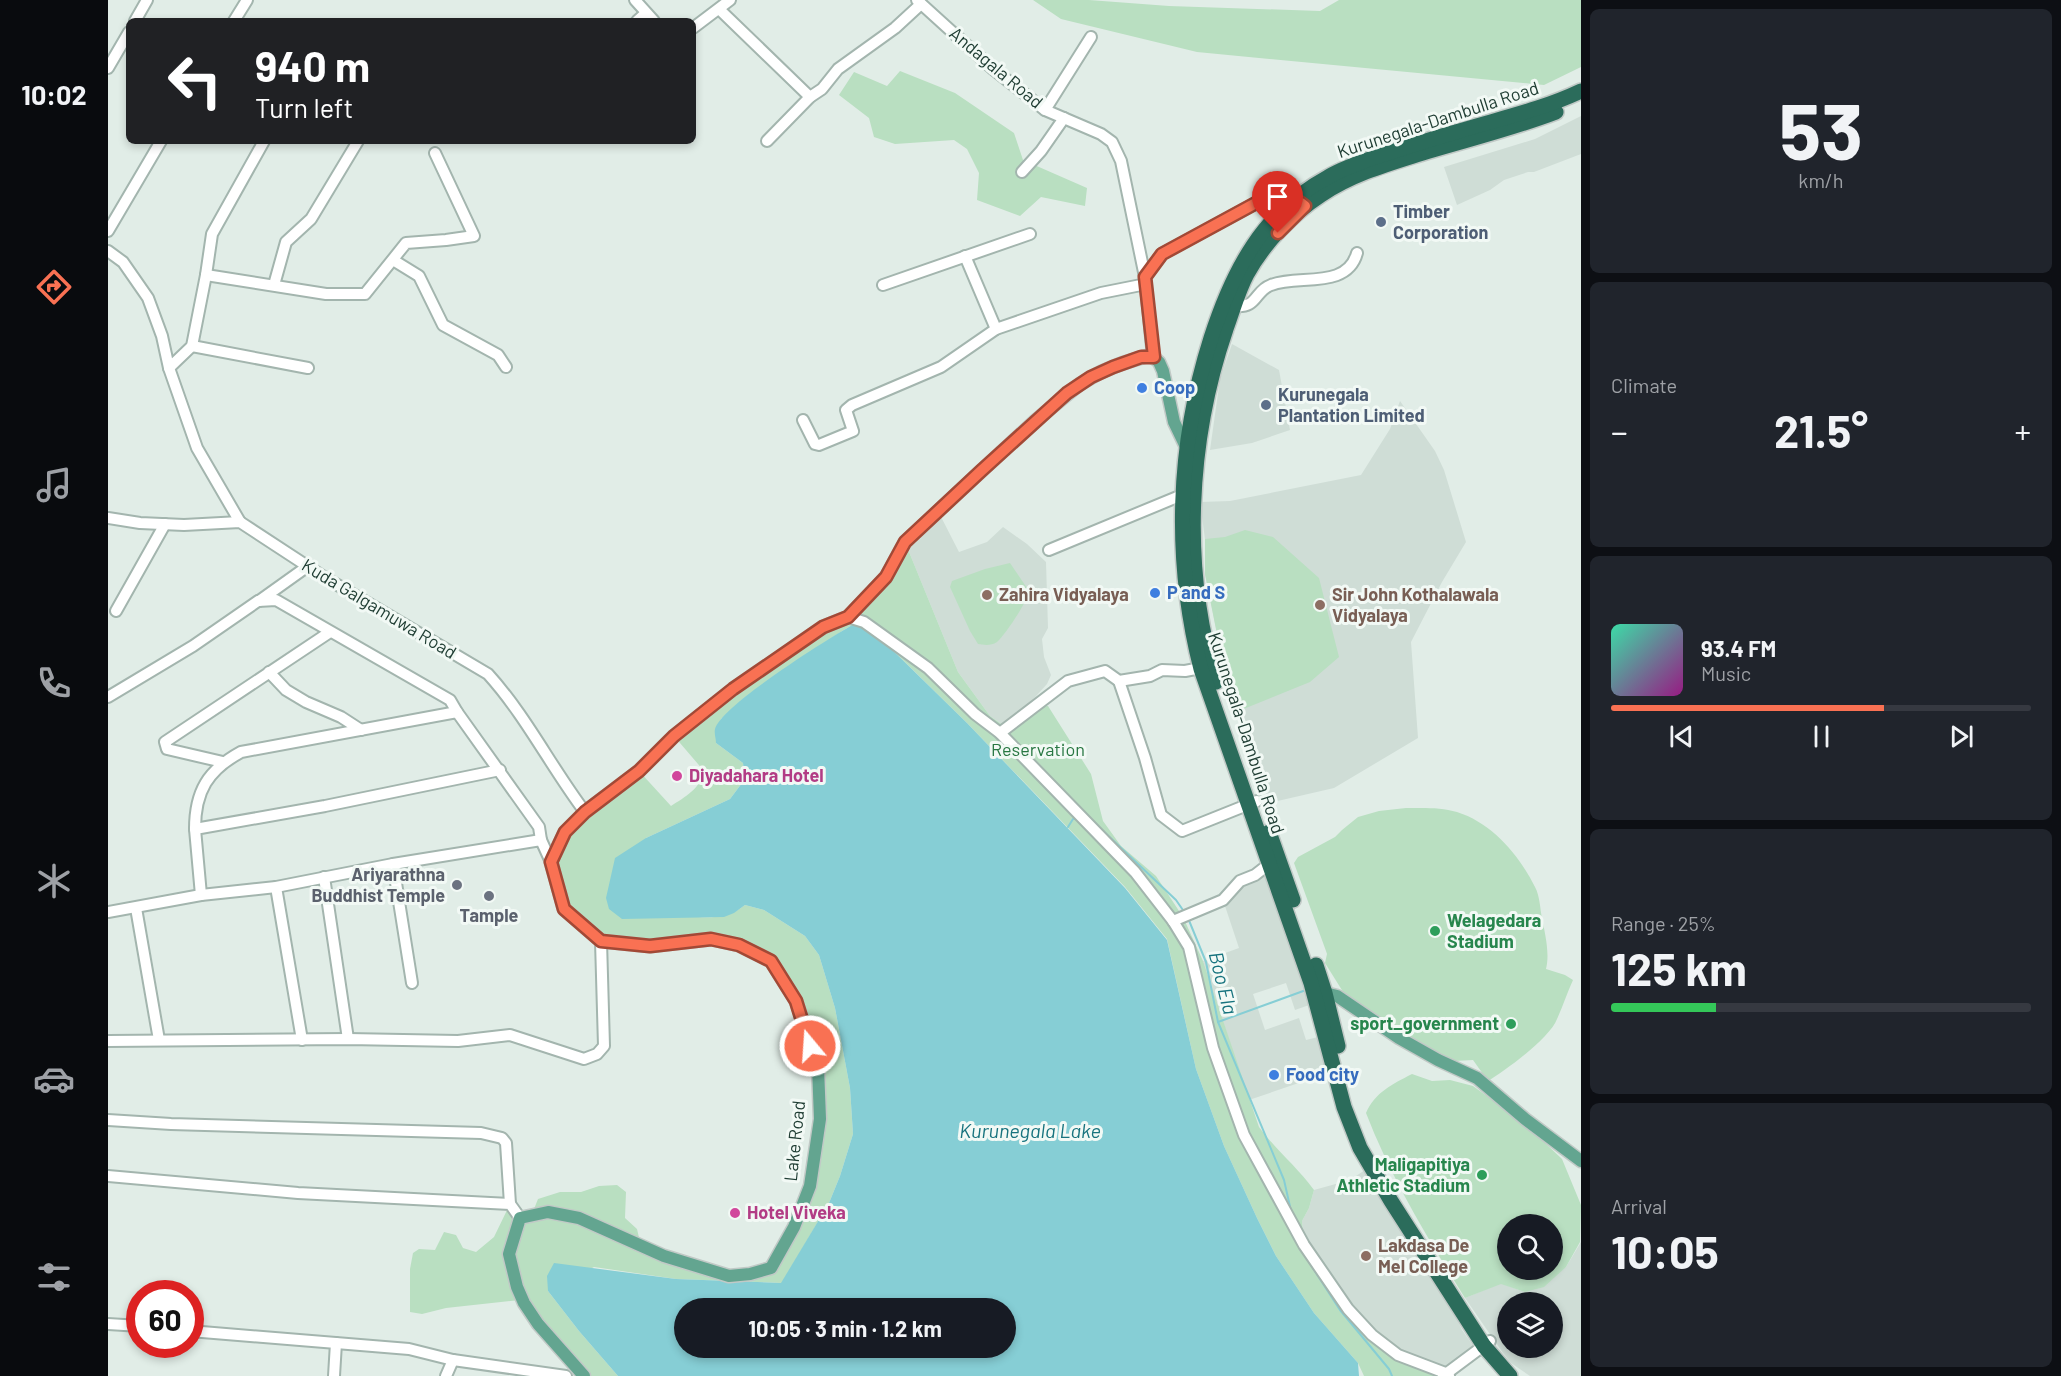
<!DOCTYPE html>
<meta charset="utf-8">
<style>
:root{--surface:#171b24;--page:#20242c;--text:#f1f3f6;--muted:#9ea1a6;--line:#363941;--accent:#f97153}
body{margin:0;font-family:Barlow,sans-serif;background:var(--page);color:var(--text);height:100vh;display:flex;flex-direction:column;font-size:22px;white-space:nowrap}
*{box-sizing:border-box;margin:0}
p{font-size:20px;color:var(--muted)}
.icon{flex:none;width:33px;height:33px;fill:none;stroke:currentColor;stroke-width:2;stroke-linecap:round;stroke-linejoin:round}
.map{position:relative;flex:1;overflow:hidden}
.drawer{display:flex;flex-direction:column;gap:9px;padding:9px;background:#0d0f14;width:480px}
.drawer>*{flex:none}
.top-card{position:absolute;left:18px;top:18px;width:570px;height:126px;border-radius:9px;box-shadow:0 3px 9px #0003;background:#202124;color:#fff;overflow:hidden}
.tools{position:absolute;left:1389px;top:1214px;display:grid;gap:12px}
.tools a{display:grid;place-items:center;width:66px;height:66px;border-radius:50%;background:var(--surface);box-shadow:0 3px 9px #0003;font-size:30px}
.speed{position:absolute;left:18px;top:1280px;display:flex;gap:12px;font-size:30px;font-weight:700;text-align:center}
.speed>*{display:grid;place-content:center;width:78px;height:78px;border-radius:50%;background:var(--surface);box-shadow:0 3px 9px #0003;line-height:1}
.speed .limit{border:9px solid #d22;background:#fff;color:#111}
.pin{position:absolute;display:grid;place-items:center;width:51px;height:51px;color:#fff;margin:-62px -26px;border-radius:50% 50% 50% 0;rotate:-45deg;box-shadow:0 0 6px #0007}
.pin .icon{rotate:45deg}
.me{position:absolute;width:66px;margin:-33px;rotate:342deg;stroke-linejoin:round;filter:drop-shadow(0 0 4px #0008)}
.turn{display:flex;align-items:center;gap:21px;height:126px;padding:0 30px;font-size:27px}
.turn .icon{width:78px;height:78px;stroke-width:2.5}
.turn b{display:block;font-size:42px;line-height:51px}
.big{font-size:45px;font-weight:700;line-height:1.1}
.drawer .tile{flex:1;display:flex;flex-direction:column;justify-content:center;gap:9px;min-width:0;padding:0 21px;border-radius:9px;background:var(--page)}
.drawer .dial{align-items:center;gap:0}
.dial b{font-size:78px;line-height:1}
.song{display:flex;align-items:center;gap:18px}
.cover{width:72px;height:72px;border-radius:9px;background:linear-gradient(135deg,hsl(160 70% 55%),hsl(310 70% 35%))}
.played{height:6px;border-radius:3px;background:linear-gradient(90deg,var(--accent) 65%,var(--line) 65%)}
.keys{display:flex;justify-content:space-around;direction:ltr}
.heat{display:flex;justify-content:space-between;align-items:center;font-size:33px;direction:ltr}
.charge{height:9px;border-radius:4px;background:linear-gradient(90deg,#34c759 25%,var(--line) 0)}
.trip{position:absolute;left:566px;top:1298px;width:342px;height:60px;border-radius:30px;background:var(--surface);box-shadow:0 3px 9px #0003;font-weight:700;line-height:60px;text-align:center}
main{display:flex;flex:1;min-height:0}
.tab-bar{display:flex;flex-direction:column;width:108px;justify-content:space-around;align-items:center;background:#090b0e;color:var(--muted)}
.tab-bar .icon{width:42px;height:42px}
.tab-bar .current{color:var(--accent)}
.tab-bar b{font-size:27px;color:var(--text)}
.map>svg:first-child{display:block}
.built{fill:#cfddd6;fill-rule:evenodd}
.green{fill:#b9dfc1;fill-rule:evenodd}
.water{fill:#86ced5;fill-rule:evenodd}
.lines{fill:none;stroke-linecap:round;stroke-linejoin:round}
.stream{stroke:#86ced5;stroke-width:2}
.minor-casing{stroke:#a3b5ae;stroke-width:14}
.major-casing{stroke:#c1c9c6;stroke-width:15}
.highway-casing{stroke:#c1c9c6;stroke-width:18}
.minor{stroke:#fff;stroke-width:10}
.major{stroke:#63a590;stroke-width:12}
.highway{stroke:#2b6c5b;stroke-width:15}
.route-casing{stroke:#a24936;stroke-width:15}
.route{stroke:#f97153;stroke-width:10}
.service-dot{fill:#5c6f8a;stroke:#f2f9f5;stroke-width:2}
.shop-dot{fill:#3f7fe0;stroke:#f2f9f5;stroke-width:2}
.education-dot{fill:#8d6e63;stroke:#f2f9f5;stroke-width:2}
.hotel-dot{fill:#d1479c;stroke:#f2f9f5;stroke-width:2}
.worship-dot{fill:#6b7280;stroke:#f2f9f5;stroke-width:2}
.leisure-dot{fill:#2e9e5b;stroke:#f2f9f5;stroke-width:2}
.labels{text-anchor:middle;stroke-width:6;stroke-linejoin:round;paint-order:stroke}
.street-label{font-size:18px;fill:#203e34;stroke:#f2f9f5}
.service-label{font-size:18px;font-weight:bold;fill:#4e5e75;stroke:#f2f9f5;text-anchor:start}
.shop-label{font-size:18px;font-weight:bold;fill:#366cbe;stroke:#f2f9f5;text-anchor:start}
.education-label{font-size:18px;font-weight:bold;fill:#785e54;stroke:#f2f9f5;text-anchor:start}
.park-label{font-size:18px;fill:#287742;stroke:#f2f9f5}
.hotel-label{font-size:18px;font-weight:bold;fill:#b23c85;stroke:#f2f9f5;text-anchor:start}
.worship-label{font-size:18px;font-weight:bold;fill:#5b616d;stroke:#f2f9f5;text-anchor:end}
.leisure-label{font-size:18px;font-weight:bold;fill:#27864d;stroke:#f2f9f5;text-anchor:end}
.water-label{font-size:20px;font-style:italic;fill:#17737e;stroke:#f2f9f5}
</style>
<main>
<nav class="tab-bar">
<b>10:02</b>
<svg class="icon current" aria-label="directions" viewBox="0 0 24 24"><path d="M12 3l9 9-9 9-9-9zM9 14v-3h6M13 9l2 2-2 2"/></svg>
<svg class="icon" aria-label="music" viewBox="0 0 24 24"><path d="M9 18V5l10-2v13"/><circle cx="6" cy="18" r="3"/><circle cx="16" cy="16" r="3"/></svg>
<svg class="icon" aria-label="phone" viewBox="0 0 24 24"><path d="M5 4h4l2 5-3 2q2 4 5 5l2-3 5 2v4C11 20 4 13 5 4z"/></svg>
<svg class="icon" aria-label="climate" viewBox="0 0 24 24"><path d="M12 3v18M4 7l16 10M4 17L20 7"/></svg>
<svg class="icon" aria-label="car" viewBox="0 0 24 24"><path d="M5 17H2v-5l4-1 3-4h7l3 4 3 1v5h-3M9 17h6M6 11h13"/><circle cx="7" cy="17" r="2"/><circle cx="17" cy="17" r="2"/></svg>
<svg class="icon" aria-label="filters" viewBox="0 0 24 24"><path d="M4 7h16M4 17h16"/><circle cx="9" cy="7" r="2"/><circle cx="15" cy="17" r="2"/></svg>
</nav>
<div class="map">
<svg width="1473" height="1376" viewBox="0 0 1473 1376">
<rect width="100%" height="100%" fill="#e1ede7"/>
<g class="built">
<path d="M1473 116V154L1426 172H1420L1396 180 1382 190 1349 205 1336 167 1427 139Z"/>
<path d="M1124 344 1171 370 1182 430 1144 443 1102 450 1112 379Z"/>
<path d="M1292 401 1327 451 1336 470 1358 542 1334 582 1303 642 1310 738 1226 788 1161 803 1154 778 1141 749 1114 673 1111 644 1097 574V539L1092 502 1122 501 1253 475 1282 429Z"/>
<path d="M830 511 851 552 879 542 895 527 919 544 938 562 940 628 934 639 936 657 943 675 939 684 899 728 882 716 850 672 797 542Z"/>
<path d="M1155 872 1166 893 1177 933 1204 1004 1187 1010 1178 983 1145 994 1157 1030 1191 1018 1198 1040 1214 1036 1220 1073 1141 1100 1095 961 1131 948 1115 900 1132 881Z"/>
<path d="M1257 1170 1339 1298 1354 1330 1366 1347 1340 1374 1307 1361 1264 1335 1196 1245 1194 1221 1201 1208 1206 1190 1242 1180Z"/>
<path d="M1473 1242V1376H1422L1403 1363 1395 1353 1357 1298 1393 1283 1417 1292 1458 1267ZM1400 1302H1444V1347H1400Z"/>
</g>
<g class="green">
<path d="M925 0H981L1061 6 1212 11 1231 0H1473V67L1436 85 1089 52 953 19Z"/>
<path d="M792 71 847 93 906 133 915 160 979 188 977 206 933 197 912 216 869 200 871 173 859 149 846 140 787 144 766 137 761 118 731 95 746 72 779 86Z"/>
<path d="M1137 530 1165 537 1211 578 1231 657 1202 682 1128 712 1114 673 1111 644 1097 574V539L1117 537Z"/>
<path d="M797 542 850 672 882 716 899 728 906 729 929 705 940 706 983 774 995 821 1013 846 1048 876 1075 917 1095 961 1151 1127C1168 1150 1189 1167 1206 1190L1201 1208 1194 1221 1196 1245 1264 1335 1335 1376H1256L1250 1363 1206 1313 1168 1256 1149 1218 1116 1146 1088 1069 1059 939 1017 887 859 723 756 622 746 624 734 631 634 700 613 719 608 743 635 763 637 779 622 799 538 838 581 917C604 917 618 920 637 905L656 910 697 936 711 955 727 1008 742 1088 745 1134 732 1176 721 1203 674 1283 568 1279 486 1267 440 1291 471 1331 510 1376H476L412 1300 338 1308 314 1314 302 1312V1269L305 1253 311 1249 327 1250 336 1232 348 1235 355 1248 368 1252 386 1237 402 1204 412 1218 424 1214 430 1199 452 1192H473L491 1186 509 1185 518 1192 517 1218 529 1229 533 1246 621 1276 663 1268 702 1187 710 1067 688 1001 663 961 603 939 542 946 493 941 456 909 443 862 457 832 531 771 563 806C577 797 593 788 596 771L566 736 740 617Z"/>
<path d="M902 563 921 591C919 602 898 634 889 642 883 646 876 645 870 644L862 631 842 587 844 581 877 569Z"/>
<path d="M1298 808C1315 808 1333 807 1349 812 1384 823 1411 855 1427 887 1432 896 1432 909 1434 918 1437 934 1442 953 1438 969L1457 975 1465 980C1459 993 1455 1006 1449 1019 1442 1038 1398 1070 1380 1081L1365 1060 1346 1061 1311 1046 1237 995 1217 963 1219 954 1218 951 1186 863 1190 857 1227 837 1234 830 1250 817 1271 811Z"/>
<path d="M1304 1074 1324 1081 1342 1080 1365 1086 1415 1122 1454 1159 1473 1205 1472 1242 1458 1267 1436 1287 1417 1292 1393 1284 1357 1298C1320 1239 1283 1178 1258 1113 1267 1092 1285 1084 1304 1074ZM1400 1224H1444V1269H1400Z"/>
</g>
<path class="water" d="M746 624 757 627 767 633 859 723 1017 888 1059 940 1088 1069 1116 1146 1149 1218 1168 1256 1206 1313 1250 1363 1251 1376H510L471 1331 440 1291 439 1276 446 1263 568 1279 673 1283 721 1203 732 1176 745 1134 742 1088 727 1008 711 955 697 936 656 910 637 905 626 913 616 917 514 919 501 909 498 898 507 858 538 838 622 799 637 779 635 763 608 743C608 739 606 733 607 729 614 705 721 638 746 624ZM576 1308H897V1347H576Z"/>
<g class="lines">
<g class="stream">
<path d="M960 827 965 819 970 818"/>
<path d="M992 828 1068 900 1077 913"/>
<path d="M1080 918 1098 962 1110 1022 1176 1180 1183 1211"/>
<path d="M1110 1022 1198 990V991"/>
<path d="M1192 1248 1232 1310 1281 1369 1284 1376"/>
</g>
<defs>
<g id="minor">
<path d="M527 0 546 21"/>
<path d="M809 0 885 69 937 110 993 134 1004 142 1013 161 1037 277"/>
<path d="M612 10 702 97"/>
<path d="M27 21 39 0"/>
<path d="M126 21 139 0"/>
<path d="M529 21 538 13"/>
<path d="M585 28 622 0"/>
<path d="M0 68 21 32"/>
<path d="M937 110 983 37"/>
<path d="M659 141 702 97 714 89 730 69 787 28 813 4"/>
<path d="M914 172 933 151 956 118"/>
<path d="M0 231 53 141"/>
<path d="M0 251 15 262 40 298 54 336 61 368 89 448 132 522"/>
<path d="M857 256 888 329"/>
<path d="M285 260 311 276 335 325 390 355 398 367"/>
<path d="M98 275 218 294H257L298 243 338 240 366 236 327 153"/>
<path d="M166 285 178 242 203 219 250 141"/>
<path d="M775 285 922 234"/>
<path d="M1126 306C1150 309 1146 291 1163 285 1190 274 1239 290 1249 253"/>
<path d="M84 346 200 368"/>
<path d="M1045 357 1037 277 1054 254 1159 197C1170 196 1182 194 1192 202"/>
<path d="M61 368 84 346 98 275 104 234 156 141"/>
<path d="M695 420 707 444 711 445 745 431 738 410 744 405 833 367 888 329 993 293 1038 284"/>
<path d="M0 518 32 523 76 525 132 522 216 577 380 674C418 716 443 767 477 812"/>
<path d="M941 550 1074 495"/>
<path d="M151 601 200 566"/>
<path d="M8 611 57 524"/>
<path d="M740 617 756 622 820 668 867 714 892 733 1027 872 1065 921 1081 947 1105 1048 1136 1135 1196 1245 1240 1309 1264 1335 1290 1355 1340 1374 1341 1376"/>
<path d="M161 672 178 690 198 702 233 717 253 730"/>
<path d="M1011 681 1037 758 1053 815 1074 831 1149 801"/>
<path d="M0 697 85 646 150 601 168 600 342 700 349 712"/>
<path d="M892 733 960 681 997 671 1011 681 1042 676 1054 670 1077 671 1098 667"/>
<path d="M115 762 59 749 57 742 222 632"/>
<path d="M87 829C87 791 100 770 133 752L349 712 431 827 433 840"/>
<path d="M285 864 304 983"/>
<path d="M216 877 240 1039"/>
<path d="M168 887 194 1040"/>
<path d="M93 895 87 829 217 806 392 770"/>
<path d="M28 908 51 1040"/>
<path d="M0 912 93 895 168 887 285 864 433 840 443 862"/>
<path d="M1065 921 1115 900 1132 881 1147 875 1165 861"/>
<path d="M0 1041 240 1039 350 1041 402 1035 476 1059 489 1054 496 1046 493 941"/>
<path d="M0 1120 63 1124 373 1133 394 1138 398 1143 402 1204"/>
<path d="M0 1176 190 1193 402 1204 412 1218"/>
<path d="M0 1324 32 1326"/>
<path d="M82 1331 301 1349 345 1360 458 1376"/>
<path d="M226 1376 228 1343"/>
<path d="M338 1376 345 1360"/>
<path d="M1335 1376 1382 1341"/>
</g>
<g id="major">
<path d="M1209 996 1217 993 1229 996 1291 1038 1330 1060 1369 1078 1417 1119 1473 1161"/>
<path d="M476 1376 430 1324 416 1303 409 1287 401 1254 412 1218 440 1212 471 1218 556 1256 621 1276 642 1274 663 1268 686 1227 702 1186 712 1119 710 1067 688 1001 663 961 631 945 603 939 542 946 493 941 456 909 443 862 457 832 477 812 531 771 566 736 625 689 715 627 740 617 778 577 797 542 927 421 972 384 993 372 1015 363 1039 356 1045 357 1051 362 1055 371 1066 422 1078 447H1083"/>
</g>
<g id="highway">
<path d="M1108 682C1073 568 1080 440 1118 329 1125 310 1130 291 1139 274 1157 242 1184 214 1213 195 1241 176 1273 166 1305 156 1353 141 1401 130 1448 112"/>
<path d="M1161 832 1185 900"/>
<path d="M1208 965 1217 993 1230 1046"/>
<path d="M1402 1376 1376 1346 1283 1201 1252 1148 1236 1107 1203 983 1093 669C1065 559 1069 445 1103 338 1125 270 1155 212 1220 177 1237 167 1256 161 1274 155 1299 147 1323 139 1348 132 1390 119 1433 110 1473 91"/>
</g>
</defs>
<use href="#minor" class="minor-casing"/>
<use href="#major" class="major-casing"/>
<use href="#highway" class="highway-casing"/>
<use href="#minor" class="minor"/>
<use href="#major" class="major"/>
<use href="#highway" class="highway"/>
</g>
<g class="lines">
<defs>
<path id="route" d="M702 1046 688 1001 663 961 631 945 603 939 542 946 493 941 456 909 443 862 457 832 477 812 531 771 566 736 625 689 715 627 740 617 778 577 797 542 873 471 959 393 983 377 1005 367 1033 357H1046L1037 277 1054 254 1159 197C1175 196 1185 196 1197 206L1170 233"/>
</defs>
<use href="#route" class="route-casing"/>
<use href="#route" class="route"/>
</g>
<g class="service-dot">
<circle cx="1273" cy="222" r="6"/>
<circle cx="1158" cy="405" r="6"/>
</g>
<g class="shop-dot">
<circle cx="1034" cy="388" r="6"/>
<circle cx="1047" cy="593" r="6"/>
<circle cx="1166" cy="1075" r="6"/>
</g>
<g class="education-dot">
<circle cx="879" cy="595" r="6"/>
<circle cx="1212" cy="605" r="6"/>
<circle cx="1258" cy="1256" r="6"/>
</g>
<g class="hotel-dot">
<circle cx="569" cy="776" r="6"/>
<circle cx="627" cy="1213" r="6"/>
</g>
<g class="worship-dot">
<circle cx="349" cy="885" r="6"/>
<circle cx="381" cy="896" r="6"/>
</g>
<g class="leisure-dot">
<circle cx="1327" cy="931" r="6"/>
<circle cx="1403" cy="1024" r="6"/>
<circle cx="1374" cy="1175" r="6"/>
</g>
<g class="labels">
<g class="street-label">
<text transform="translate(888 68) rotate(40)" y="6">Andagala Road</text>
<text transform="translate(1330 120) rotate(-18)" y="6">Kurunegala-Dambulla Road</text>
<text transform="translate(271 609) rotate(31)" y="6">Kuda Galgamuwa Road</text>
<text transform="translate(1138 733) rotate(72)" y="6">Kurunegala-Dambulla Road</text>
<text transform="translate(687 1141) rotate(-84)" y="6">Lake Road</text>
</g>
<g class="service-label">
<text x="1285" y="218">Timber<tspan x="1285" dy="21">Corporation</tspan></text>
<text x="1170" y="401">Kurunegala<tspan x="1170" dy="21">Plantation Limited</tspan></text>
</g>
<g class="shop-label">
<text x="1046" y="394">Coop</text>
<text x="1059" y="599">P and S</text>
<text x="1178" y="1081">Food city</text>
</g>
<g class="education-label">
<text x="891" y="601">Zahira Vidyalaya</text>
<text x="1224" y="601">Sir John Kothalawala<tspan x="1224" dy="21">Vidyalaya</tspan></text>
<text x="1270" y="1252">Lakdasa De<tspan x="1270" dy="21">Mel College</tspan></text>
</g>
<g class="park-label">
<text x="930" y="756">Reservation</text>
</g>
<g class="hotel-label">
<text x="581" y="782">Diyadahara Hotel</text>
<text x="639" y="1219">Hotel Viveka</text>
</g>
<g class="worship-label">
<text x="337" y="881">Ariyarathna<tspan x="337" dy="21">Buddhist Temple</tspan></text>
<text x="381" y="922" text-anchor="middle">Tample</text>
</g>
<g class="leisure-label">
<text x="1339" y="927" text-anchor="start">Welagedara<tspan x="1339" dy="21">Stadium</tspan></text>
<text x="1391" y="1030">sport_government</text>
<text x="1362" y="1171">Maligapitiya<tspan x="1362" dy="21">Athletic Stadium</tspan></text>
</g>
<g class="water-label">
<text transform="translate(1115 983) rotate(76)" y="7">Boo Ela</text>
<text x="922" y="1138">Kurunegala Lake</text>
</g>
</g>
</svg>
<div class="tools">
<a><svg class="icon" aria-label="search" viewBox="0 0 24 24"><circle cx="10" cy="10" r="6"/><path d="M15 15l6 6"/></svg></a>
<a><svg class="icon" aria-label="layers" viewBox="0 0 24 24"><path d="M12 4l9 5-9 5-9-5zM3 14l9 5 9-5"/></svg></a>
</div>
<div class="speed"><div class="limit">60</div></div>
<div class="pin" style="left:1170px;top:233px;background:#d93025"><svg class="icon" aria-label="arrive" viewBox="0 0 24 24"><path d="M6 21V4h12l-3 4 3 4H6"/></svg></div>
<svg class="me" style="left:702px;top:1046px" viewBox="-20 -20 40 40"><circle r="17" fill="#f97153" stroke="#fff" stroke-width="3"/><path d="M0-11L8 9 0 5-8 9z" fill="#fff"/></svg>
<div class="trip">10:05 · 3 min · 1.2 km</div>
<div class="top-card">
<div class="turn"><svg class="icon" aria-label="left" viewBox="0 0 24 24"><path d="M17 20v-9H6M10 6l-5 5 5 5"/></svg><div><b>940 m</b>Turn left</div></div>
</div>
</div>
<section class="drawer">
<div class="tile dial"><b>53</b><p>km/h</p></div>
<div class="tile"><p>Climate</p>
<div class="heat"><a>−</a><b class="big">21.5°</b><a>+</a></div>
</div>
<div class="tile">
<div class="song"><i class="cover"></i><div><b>93.4 FM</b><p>Music</p></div></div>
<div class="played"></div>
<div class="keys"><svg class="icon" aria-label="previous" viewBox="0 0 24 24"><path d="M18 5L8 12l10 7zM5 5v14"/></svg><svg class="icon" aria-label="pause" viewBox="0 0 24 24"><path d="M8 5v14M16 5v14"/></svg><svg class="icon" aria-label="next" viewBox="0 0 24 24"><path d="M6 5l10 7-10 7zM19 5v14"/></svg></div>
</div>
<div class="tile"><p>Range · 25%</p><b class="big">125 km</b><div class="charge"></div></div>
<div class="tile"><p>Arrival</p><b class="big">10:05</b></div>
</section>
</main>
